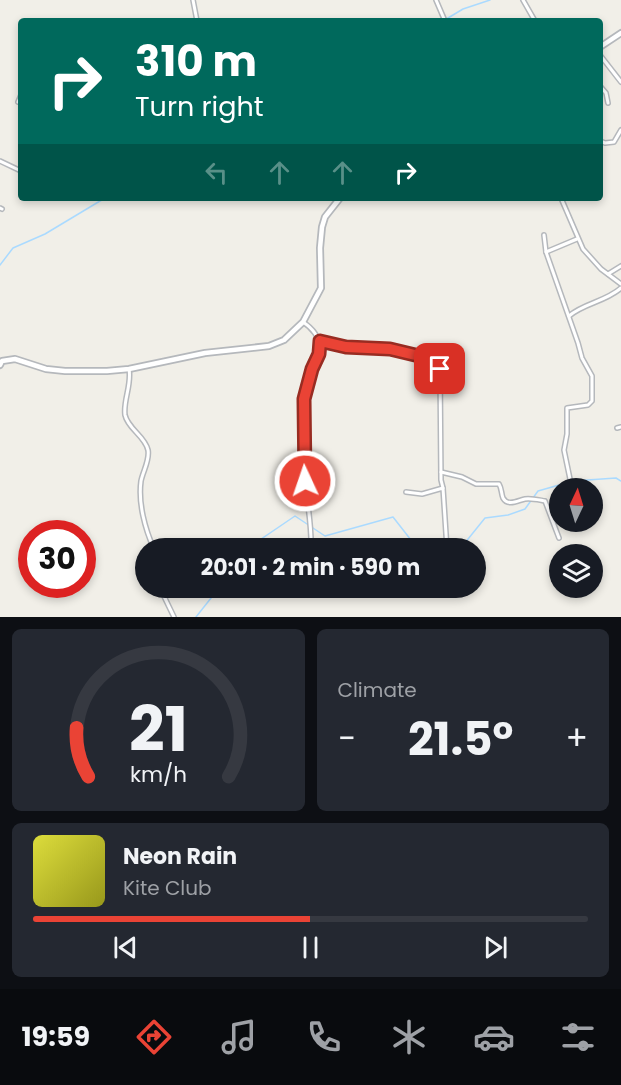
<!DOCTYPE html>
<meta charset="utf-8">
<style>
:root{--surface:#171b24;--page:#242831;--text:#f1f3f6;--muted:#9ea1a6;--line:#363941;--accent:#ea4335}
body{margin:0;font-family:Poppins,sans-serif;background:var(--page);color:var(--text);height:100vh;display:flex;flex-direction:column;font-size:22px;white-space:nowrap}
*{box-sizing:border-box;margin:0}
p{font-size:20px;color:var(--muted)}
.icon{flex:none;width:33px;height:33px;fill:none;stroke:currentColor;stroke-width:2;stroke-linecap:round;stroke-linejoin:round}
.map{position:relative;height:617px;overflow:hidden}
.details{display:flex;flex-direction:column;gap:12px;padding:12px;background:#0d0f14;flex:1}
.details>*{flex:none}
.hud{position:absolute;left:18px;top:18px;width:585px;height:183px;border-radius:6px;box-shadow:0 3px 9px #0003;background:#00695c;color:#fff;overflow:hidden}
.needle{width:39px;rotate:4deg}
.buttons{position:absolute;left:549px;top:478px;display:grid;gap:12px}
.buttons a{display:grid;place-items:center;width:54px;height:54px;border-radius:50%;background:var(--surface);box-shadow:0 3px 9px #0003;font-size:30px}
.speed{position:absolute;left:18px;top:520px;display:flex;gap:12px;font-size:30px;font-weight:700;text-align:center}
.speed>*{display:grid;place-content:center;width:78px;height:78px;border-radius:50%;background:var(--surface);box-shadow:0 3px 9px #0003;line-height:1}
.speed .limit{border:9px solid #d22;background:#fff;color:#111}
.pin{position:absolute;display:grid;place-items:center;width:51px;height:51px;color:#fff;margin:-26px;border-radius:12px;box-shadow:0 3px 9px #0006}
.me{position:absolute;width:66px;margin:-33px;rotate:357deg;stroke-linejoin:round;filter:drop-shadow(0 0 4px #0008)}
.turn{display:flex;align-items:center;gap:21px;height:126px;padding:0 18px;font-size:27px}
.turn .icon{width:78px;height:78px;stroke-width:2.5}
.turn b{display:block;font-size:42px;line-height:51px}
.lanes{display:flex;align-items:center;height:57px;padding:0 18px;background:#0003;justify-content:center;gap:30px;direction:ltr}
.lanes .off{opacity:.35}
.big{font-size:45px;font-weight:700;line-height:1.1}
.details .card{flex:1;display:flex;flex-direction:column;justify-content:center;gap:9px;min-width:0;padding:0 21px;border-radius:9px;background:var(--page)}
.details .dial{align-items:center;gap:0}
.dial svg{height:156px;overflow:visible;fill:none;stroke:var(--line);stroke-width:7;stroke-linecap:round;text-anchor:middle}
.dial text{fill:var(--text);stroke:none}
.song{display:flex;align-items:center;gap:18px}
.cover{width:72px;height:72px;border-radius:9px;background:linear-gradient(135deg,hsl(60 70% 55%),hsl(60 70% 35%))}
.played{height:6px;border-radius:3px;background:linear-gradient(90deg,var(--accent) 50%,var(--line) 50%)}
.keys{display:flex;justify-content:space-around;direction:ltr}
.heat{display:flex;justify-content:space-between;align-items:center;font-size:33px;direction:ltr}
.details .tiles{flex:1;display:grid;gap:12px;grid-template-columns:1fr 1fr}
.card:last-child{grid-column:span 2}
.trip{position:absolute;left:135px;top:538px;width:351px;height:60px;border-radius:30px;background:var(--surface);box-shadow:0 3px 9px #0003;font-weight:700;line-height:60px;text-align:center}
.tab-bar{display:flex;height:96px;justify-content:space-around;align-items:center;background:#090b0e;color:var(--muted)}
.tab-bar .icon{width:42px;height:42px}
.tab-bar .current{color:var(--accent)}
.tab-bar b{font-size:27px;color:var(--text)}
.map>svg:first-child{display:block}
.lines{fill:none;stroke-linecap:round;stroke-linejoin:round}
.stream{stroke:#aadaff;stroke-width:1.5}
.minor-casing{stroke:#b5b8bc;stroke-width:6}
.tertiary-casing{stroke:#b5b8bc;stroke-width:8}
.minor{stroke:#fff;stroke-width:3}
.tertiary{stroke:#fff;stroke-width:4.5}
.route-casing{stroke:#982c22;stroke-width:15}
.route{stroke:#ea4335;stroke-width:10}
</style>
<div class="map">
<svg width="621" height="617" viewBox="0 0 621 617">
<rect width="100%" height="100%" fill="#f1efe8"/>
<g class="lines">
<g class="stream">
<path d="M443 21 463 9 490 0"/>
<path d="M0 265 13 248 45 234 105 198"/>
<path d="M250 549 254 544 295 516 325 536 393 517 418 549"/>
<path d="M460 549 485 518 508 515 525 509 538 491 573 481 616 478 621 481"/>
<path d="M196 617 219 588"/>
</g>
<defs>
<g id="minor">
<path d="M193 0 197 21"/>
<path d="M436 0 445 21"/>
<path d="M523 0 535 21"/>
<path d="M600 55 621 82"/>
<path d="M600 86 606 93 608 103"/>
<path d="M18 102 21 95"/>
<path d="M600 141 605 143 614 142 621 130"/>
<path d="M0 161 21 171"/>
<path d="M561 198 583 249 601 269 621 284"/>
<path d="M0 208 2 209"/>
<path d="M544 235 546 252 578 343 582 358 592 376V401L588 405 567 408V434L564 450 570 479"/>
<path d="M546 252 577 239"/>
<path d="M608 274 621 266"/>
<path d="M569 316C584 303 605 302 621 288"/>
<path d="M303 322C336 344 309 367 304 396 303 402 305 408 305 414 304 436 303 458 305 480 307 503 312 525 311 549"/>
<path d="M320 341 346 347 390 349 437 361 440 369 441 480 443 488"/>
<path d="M129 369C132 385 123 400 125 415 128 429 145 436 148 450 150 460 143 471 141 481 138 503 145 529 154 549"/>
<path d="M617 428 621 427"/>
<path d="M441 472 462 477 476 484H499C502 489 501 493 503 498 508 507 519 500 525 499 531 498 539 500 545 501L559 538"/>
<path d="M406 492 422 494 443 488 447 549"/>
<path d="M160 588 174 617"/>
</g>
<g id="tertiary">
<path d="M600 47 621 33"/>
<path d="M0 365 2 361 15 359 46 369 65 371H107L129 369 205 353 269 346 284 340 303 322 321 288 320 248 322 227 325 217 340 198"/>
</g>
</defs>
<use href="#minor" class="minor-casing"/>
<use href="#tertiary" class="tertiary-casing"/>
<use href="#minor" class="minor"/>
<use href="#tertiary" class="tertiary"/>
</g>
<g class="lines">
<defs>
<path id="route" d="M305 481 304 399 312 369 319 354 320 341 346 347 390 349 436 360 440 369"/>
</defs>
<use href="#route" class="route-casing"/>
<use href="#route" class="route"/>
</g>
</svg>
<div class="buttons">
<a><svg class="needle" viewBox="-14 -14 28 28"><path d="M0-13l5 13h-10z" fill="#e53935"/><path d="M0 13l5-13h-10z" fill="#9ea1a6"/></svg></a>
<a><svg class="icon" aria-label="layers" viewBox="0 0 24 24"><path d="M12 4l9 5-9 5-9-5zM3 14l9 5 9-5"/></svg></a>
</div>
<div class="speed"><div class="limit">30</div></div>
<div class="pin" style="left:440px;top:369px;background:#d93025"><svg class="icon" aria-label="arrive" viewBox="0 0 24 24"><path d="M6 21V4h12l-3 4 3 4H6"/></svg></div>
<svg class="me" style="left:305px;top:481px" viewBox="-20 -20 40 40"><circle r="17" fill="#ea4335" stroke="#fff" stroke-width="3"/><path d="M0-11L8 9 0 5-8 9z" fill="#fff"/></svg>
<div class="trip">20:01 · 2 min · 590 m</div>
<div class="hud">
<div class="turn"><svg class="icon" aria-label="right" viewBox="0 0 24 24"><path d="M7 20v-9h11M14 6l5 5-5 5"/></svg><div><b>310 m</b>Turn right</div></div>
<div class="lanes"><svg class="icon off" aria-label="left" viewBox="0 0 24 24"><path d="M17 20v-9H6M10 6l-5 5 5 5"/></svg><svg class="icon off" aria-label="ahead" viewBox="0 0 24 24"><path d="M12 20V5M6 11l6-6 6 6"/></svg><svg class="icon off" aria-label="ahead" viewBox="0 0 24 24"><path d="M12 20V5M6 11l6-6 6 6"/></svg><svg class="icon" aria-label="right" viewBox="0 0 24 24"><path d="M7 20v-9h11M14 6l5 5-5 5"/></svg></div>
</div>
</div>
<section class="details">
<div class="tiles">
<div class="card dial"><svg viewBox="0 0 100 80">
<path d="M14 69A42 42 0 1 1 86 69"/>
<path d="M14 69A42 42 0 0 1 8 44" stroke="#ea4335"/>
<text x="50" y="56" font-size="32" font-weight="700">21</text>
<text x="50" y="72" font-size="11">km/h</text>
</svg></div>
<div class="card"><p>Climate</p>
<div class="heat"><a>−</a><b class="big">21.5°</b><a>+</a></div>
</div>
<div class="card">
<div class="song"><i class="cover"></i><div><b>Neon Rain</b><p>Kite Club</p></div></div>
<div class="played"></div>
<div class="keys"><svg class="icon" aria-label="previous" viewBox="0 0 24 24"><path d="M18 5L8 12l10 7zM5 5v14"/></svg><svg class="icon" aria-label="pause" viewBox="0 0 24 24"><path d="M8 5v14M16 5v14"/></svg><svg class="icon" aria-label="next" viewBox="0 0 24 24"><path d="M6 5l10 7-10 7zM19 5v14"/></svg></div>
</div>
</div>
</section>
<nav class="tab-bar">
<b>19:59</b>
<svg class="icon current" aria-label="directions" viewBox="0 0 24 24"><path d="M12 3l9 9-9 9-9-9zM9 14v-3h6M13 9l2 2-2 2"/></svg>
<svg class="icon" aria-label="music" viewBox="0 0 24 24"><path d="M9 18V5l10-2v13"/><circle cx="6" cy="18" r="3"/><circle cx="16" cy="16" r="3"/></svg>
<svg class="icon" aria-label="phone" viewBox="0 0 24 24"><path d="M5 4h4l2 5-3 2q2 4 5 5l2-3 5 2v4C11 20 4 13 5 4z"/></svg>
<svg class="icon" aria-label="climate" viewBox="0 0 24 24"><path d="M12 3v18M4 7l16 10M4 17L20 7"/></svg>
<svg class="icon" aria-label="car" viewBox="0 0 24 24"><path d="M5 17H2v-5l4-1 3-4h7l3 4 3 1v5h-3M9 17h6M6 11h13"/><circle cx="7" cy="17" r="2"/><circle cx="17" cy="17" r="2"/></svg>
<svg class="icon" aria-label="filters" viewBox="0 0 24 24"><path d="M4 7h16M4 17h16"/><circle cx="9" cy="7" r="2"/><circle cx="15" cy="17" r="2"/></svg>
</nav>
